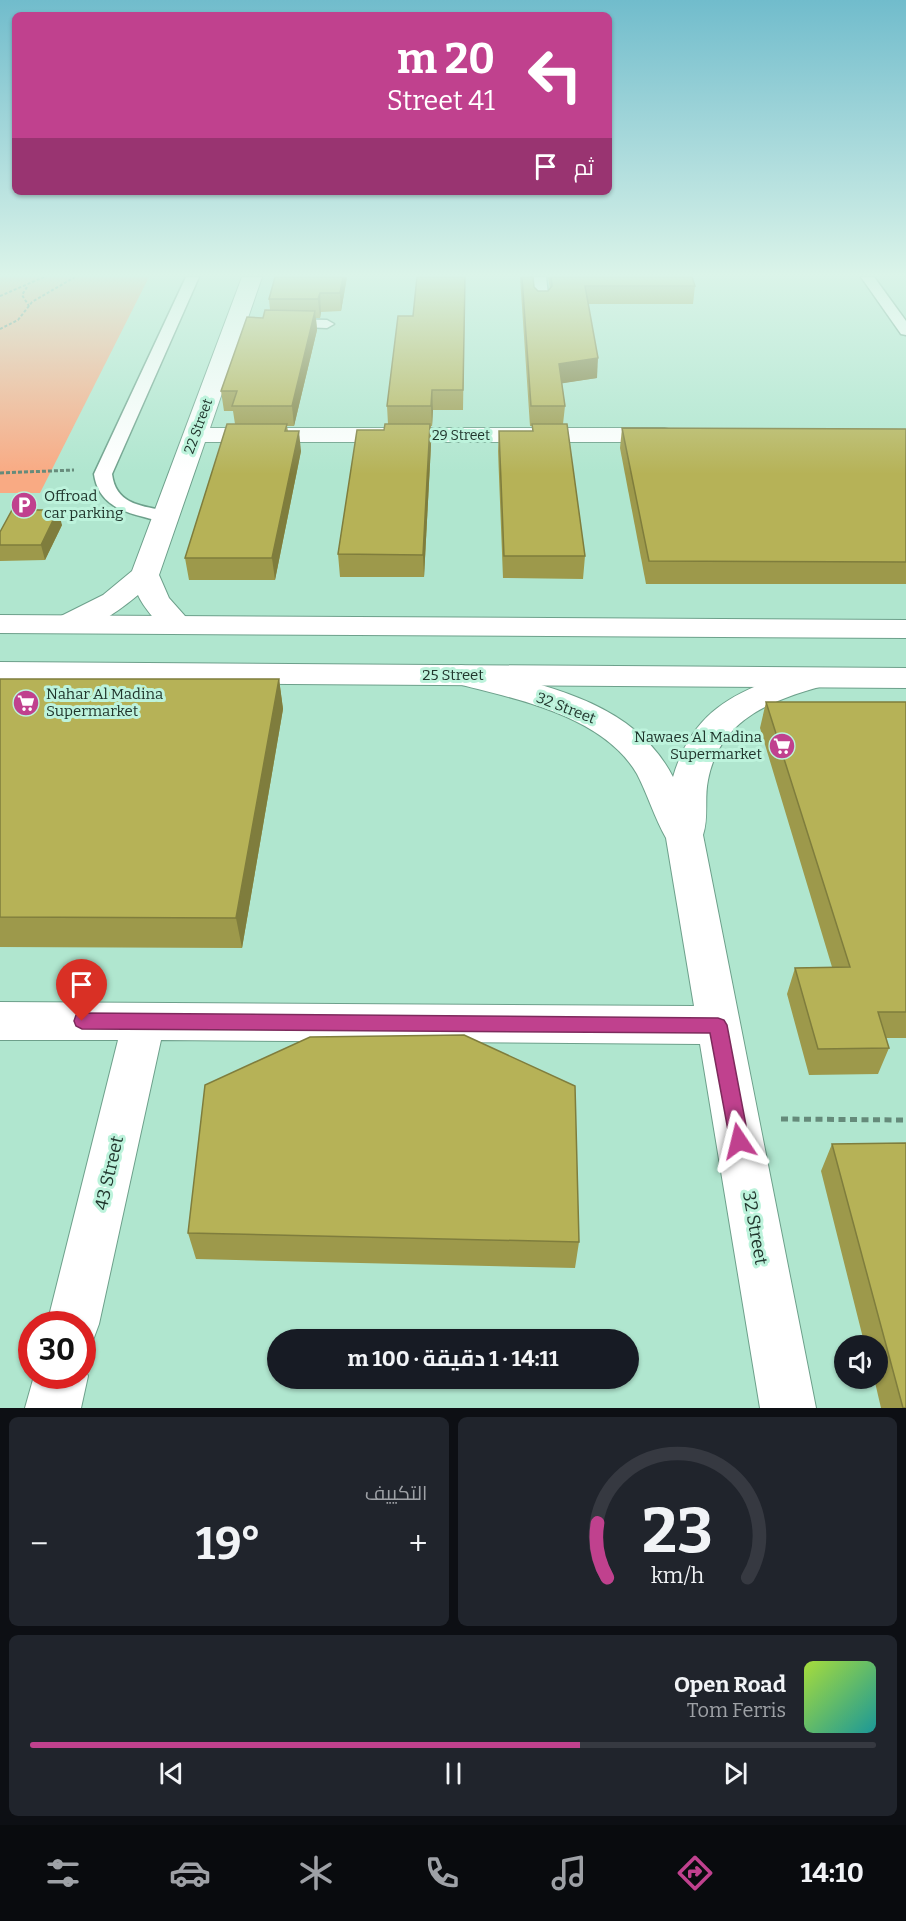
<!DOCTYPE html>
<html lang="ar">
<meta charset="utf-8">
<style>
:root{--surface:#171b24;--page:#20242c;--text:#f1f3f6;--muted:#9ea1a6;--line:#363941;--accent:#c0418e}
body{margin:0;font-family:Bitter,Cairo,serif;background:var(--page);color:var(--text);direction:rtl;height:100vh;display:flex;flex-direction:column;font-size:22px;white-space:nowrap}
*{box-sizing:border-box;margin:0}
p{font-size:20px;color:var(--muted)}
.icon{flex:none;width:33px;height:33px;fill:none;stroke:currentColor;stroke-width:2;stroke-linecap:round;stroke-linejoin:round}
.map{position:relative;height:1408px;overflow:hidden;direction:ltr}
.side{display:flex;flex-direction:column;gap:9px;padding:9px;background:#0d0f14;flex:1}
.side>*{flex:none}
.hud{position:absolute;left:12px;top:12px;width:600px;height:183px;border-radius:9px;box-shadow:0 2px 4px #0004;direction:rtl;background:#c0418e;color:#fff;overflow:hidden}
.buttons{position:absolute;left:834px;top:1335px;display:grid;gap:12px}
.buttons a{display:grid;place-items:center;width:54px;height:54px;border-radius:50%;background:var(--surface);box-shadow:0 2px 4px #0004;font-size:30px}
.speed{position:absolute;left:18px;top:1311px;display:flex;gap:12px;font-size:30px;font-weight:700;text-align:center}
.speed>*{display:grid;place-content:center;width:78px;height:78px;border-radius:50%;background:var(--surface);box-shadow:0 2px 4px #0004;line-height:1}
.speed .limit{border:9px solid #d22;background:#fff;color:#111}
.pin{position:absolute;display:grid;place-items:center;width:51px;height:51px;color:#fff;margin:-62px -26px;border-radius:50% 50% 50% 0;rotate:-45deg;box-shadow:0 0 6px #0007}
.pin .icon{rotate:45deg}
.me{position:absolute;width:66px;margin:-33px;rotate:350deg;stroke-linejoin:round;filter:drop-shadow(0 0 4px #0008)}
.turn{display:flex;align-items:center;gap:21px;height:126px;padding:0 18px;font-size:27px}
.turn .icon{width:78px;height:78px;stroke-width:2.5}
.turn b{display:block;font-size:42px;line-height:51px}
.then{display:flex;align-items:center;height:57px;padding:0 18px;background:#0003;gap:12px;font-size:22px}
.big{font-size:45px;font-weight:700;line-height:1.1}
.side .widget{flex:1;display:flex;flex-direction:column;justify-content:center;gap:9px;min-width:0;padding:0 21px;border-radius:9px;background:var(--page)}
.side .dial{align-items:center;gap:0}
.dial svg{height:156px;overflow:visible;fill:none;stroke:var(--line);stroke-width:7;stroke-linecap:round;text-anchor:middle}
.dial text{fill:var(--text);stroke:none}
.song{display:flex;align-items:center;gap:18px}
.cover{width:72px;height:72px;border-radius:9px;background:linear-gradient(135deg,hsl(80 70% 55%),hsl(180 70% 35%))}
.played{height:6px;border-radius:3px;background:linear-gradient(90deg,var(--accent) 65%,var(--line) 65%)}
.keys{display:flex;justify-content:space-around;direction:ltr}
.heat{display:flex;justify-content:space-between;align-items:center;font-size:33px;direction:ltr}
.side .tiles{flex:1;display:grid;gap:9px;grid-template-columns:1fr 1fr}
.widget:last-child{grid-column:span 2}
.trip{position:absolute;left:267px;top:1329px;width:372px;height:60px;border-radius:30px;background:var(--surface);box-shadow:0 2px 4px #0004;font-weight:700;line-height:60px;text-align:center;direction:rtl}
.tab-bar{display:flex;height:96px;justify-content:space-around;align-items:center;background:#090b0e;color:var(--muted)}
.tab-bar .icon{width:42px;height:42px}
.tab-bar .on{color:var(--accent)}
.tab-bar b{font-size:27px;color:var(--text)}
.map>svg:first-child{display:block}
.green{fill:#f9aa83}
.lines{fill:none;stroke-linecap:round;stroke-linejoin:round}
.service-casing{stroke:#6da08b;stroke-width:3}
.minor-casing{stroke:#6da08b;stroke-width:2}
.tertiary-casing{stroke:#6da08b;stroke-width:2}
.path-far2{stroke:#658a7a;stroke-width:2;stroke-dasharray:3 2;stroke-linecap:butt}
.path-far1{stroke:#658a7a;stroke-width:3;stroke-dasharray:4 2;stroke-linecap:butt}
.path{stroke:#658a7a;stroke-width:5;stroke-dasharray:7 4.5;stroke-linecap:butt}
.service{fill:#fff;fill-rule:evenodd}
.minor{fill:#fff;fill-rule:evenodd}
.tertiary{fill:#fff;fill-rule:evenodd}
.wall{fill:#9d994b}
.shaded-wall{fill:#7f7d3d}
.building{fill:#b6b257;stroke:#7f7d3d;stroke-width:1.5}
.route{fill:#c0418e;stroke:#7d2a5c;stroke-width:1.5}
.labels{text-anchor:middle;stroke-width:6;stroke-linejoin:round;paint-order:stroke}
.far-street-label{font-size:14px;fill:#21362d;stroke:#bdf3dc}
.poi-label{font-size:15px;fill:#21362d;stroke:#bdf3dc;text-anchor:start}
.street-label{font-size:15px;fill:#21362d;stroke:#bdf3dc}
.near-street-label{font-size:18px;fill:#21362d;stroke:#bdf3dc}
</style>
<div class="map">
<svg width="906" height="1408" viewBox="0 0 906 1408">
<rect width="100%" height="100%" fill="#b0e6cf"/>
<path class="green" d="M0 277H149L40 493H0Z"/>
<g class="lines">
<defs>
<g id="service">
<path d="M186 277H199L112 474C116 507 146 506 172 512L175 516 172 520C163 522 154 520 144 517 119 511 98 502 94 474Z"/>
<path d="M532 277H546L549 304 547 307H537L535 304Z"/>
<path d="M861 277H874L906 321V335L901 334Z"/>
<path d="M286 319 327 320 334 324 327 328 281 326 279 323Z"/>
</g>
<g id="minor">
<path d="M242 277H262L210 428H664L673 430 676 435 673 440 664 442H205L159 575 169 598 193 625 189 632C182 633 176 635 170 632 160 628 142 605 138 595 119 611 82 638 57 632L53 625 57 618 103 595 132 571Z"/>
<path d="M461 665C539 684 633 699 673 777 690 719 725 695 781 677 797 672 814 665 830 670L835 677 830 684C775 699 720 717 708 780 704 799 709 817 703 835L816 1408H760L700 1044 161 1040 99 1324 92 1343 82 1347V1324H47L118 1040H0V1002L694 1006 666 838C654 817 648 795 637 774 602 714 511 698 450 682L445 675 450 668Z"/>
<path d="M82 1362 88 1376 81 1408H25L34 1376H82Z"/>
</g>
<g id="tertiary">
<path d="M0 615 906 620V638L0 633Z"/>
<path d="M0 662 906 668V688L0 682Z"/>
</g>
</defs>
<use href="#service" class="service-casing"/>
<use href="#minor" class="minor-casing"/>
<use href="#tertiary" class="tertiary-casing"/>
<g class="path-far2">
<path d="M27 287 22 295 29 306"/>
<path d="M0 296 44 277"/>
<path d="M0 329 18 320 32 302 75 277"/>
</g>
<path class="path-far1" d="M0 473 74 470"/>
<path class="path" d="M781 1119 906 1120"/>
<use href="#service" class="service"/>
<use href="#minor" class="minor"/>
<use href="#tertiary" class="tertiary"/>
</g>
<g class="wall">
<path d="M347 277 341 311 321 312 320 318H316L317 330 294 426H287L288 431 301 451 275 580H189L185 558 235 424 233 411H224L221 391 270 310 269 299Z"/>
<path d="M465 277 463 410H433L432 426H431V445L424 577H340L338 554 384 430 388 424 387 406 413 316Z"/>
<path d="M520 277H533L534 287 538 291H548L550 289 548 277H692L695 286 693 304H588L597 378 562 383 565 406 563 424 585 556 583 579 503 578 498 451 499 431H532V426H530Z"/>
<path d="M622 428 906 429V584H646L620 448Z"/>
<path d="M62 525 45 560 0 561V532Z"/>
<path d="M0 679H279L283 709 242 948 0 947Z"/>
<path d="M766 702H906V1038H886L889 1048 878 1074 809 1075 787 994 795 968 832 967 760 728Z"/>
<path d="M832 1144 906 1408H881L874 1378H878V1346H865L821 1171Z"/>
<path d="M188 1233 579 1242 575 1268 196 1259Z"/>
</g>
<g class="shaded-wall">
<path d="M343 277H347L341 311 340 293Z"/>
<path d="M320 293 321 312 320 318 318 299Z"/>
<path d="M315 311 317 330 294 426 292 406Z"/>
<path d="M598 358 597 378 558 384 559 364Z"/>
<path d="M432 390 433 410 432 426 431 406Z"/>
<path d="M430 424 431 445 424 577 423 555Z"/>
<path d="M299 431 301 451 275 580 272 558Z"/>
<path d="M58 510 62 525 45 560 41 545Z"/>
<path d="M279 679 283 709 242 948 236 918Z"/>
</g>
<g class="building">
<path d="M275 277H343L340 293H320L318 299H269Z"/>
<path d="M417 277H465L463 390H432L431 406H387L398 316H413Z"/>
<path d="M522 277H533L534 287 538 291H548L552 286 551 277H692L695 286H585L598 358 559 364 565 406H531Z"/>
<path d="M265 310 315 311 292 406H232L237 391H221L247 317 263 318Z"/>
<path d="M227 424H287L285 431H299L272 558H185Z"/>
<path d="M385 424H430L423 555 338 554 357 430H384Z"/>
<path d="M532 424H567L585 556H504L499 431H533Z"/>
<path d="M622 428 906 429V562L649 561Z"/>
<path d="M12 510H58L41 545H0V532Z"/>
<path d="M0 679H279L236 918 0 917Z"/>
<path d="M766 702H906V1012H878L889 1048 818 1049 795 968 850 967Z"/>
<path d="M464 1035 575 1086 579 1242 188 1233 205 1085 310 1037Z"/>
<path d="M906 1143V1408H903L832 1144Z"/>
</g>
<linearGradient id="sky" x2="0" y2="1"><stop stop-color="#71bccc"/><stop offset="0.58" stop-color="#dbf4e9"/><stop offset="1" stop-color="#dbf4e9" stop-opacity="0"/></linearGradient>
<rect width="906" height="474" fill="url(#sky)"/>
<path class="route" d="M82 1013 718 1018 724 1020 727 1025 749 1141 746 1148 739 1150 732 1148 730 1141 710 1033 82 1029 76 1026 74 1021 76 1015Z"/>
<defs>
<symbol id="parking-disc" viewBox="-11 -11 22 22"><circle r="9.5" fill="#c0418e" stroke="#bdf3dc"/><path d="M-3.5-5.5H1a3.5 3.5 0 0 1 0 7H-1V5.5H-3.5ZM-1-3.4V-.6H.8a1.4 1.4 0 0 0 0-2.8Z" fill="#fff"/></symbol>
<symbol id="supermarket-disc" viewBox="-11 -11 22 22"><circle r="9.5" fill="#c0418e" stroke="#bdf3dc"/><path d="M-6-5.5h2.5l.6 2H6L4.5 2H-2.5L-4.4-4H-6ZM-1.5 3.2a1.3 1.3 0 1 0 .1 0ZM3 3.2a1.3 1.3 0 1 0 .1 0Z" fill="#fff"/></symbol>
</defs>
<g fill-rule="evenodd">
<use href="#parking-disc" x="9" y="490" width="30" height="30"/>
<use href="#supermarket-disc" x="11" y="688" width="30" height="30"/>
<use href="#supermarket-disc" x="767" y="731" width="30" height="30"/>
</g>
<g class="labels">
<g class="far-street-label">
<text transform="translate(198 426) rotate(-70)" y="5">22 Street</text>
<text x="461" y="440">29 Street</text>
</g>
<g class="poi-label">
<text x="44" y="501">Offroad<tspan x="44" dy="17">car parking</tspan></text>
<text x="46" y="699">Nahar Al Madina<tspan x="46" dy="17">Supermarket</tspan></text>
<text x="762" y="742" text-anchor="end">Nawaes Al Madina<tspan x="762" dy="17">Supermarket</tspan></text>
</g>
<g class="street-label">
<text x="453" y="680">25 Street</text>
<text transform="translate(566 708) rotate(21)" y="5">32 Street</text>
</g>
<g class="near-street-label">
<text transform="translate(109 1173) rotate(-77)" y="6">43 Street</text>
<text transform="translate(755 1228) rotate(80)" y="6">32 Street</text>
</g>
</g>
</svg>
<div class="buttons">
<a><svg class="icon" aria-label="sound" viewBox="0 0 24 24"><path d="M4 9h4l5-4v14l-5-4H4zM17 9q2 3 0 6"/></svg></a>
</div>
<div class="speed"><div class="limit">30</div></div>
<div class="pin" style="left:82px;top:1021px;background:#d93025"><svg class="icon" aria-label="arrive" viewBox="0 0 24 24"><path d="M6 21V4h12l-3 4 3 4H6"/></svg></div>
<svg class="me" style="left:739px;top:1141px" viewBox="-20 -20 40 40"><path d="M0-17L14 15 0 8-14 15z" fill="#c0418e" stroke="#fff" stroke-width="4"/></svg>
<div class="trip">14:11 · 1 دقيقة · 100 m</div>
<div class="hud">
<div class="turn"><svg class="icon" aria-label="left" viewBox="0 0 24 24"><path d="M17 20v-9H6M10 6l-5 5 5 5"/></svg><div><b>20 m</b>41 Street</div></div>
<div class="then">ثم<svg class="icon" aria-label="arrive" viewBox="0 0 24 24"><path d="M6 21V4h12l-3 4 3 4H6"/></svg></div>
</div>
</div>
<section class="side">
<div class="tiles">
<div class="widget dial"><svg viewBox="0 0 100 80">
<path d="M14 69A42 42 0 1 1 86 69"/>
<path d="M14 69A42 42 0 0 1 9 41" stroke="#c0418e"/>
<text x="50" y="56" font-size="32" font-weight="700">23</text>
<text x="50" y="72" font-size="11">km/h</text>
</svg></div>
<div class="widget"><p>التكييف</p>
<div class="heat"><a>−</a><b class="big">19°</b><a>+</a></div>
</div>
<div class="widget">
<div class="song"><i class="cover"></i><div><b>Open Road</b><p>Tom Ferris</p></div></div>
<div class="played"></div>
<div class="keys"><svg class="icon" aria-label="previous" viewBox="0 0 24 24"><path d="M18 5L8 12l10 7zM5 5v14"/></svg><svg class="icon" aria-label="pause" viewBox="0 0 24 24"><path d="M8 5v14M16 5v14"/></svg><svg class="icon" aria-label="next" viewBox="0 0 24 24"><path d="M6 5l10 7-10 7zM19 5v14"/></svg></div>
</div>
</div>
</section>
<nav class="tab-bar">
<b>14:10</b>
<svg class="icon on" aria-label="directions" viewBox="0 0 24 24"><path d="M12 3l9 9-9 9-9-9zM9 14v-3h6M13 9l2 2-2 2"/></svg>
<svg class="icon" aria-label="music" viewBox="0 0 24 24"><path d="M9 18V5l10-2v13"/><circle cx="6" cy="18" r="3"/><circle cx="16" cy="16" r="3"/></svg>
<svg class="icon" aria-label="phone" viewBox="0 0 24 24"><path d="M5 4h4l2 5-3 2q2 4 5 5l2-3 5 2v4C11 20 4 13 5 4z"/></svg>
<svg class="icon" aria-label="climate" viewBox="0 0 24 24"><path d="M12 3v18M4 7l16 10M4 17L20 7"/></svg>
<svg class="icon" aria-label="car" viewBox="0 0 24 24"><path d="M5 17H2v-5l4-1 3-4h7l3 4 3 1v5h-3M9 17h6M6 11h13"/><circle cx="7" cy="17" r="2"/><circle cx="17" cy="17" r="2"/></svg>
<svg class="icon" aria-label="filters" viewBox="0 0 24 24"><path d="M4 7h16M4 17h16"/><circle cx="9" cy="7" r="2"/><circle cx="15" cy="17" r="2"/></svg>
</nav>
